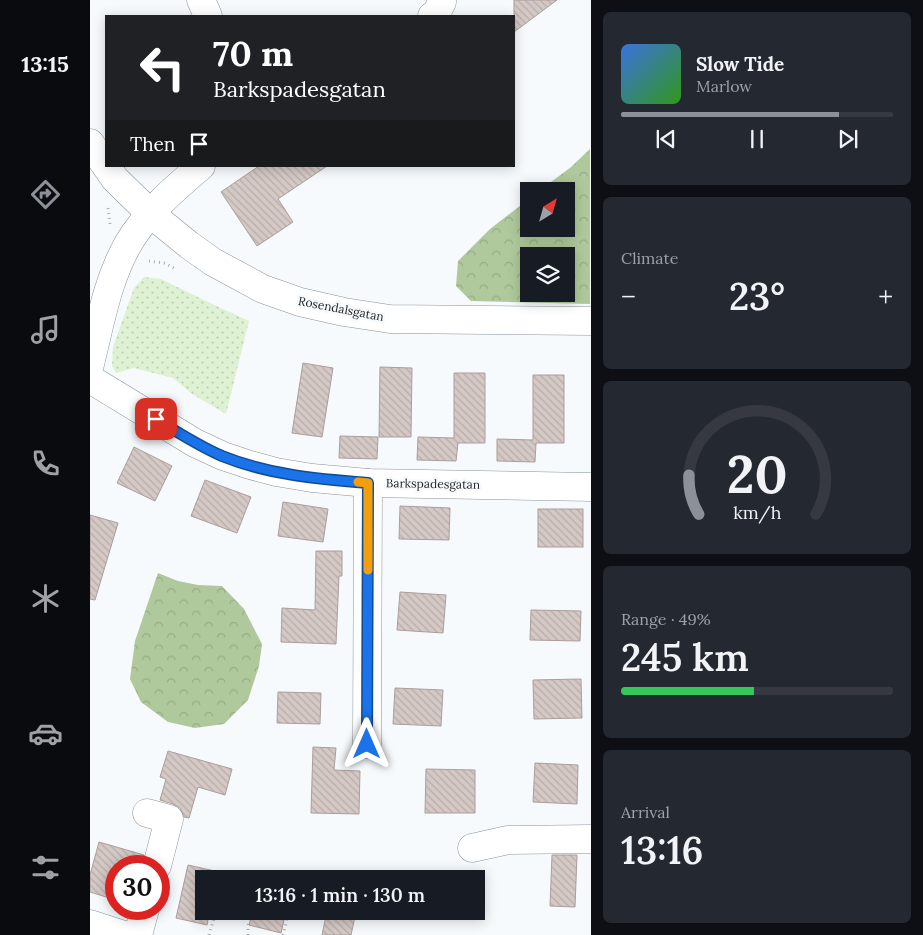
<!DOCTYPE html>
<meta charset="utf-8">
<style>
:root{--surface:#171b24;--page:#242831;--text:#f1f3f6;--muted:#9ea1a6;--line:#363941;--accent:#8c9099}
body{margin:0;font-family:Lora,serif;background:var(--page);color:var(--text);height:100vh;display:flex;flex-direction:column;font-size:19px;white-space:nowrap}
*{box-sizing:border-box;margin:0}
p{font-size:16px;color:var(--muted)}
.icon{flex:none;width:28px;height:28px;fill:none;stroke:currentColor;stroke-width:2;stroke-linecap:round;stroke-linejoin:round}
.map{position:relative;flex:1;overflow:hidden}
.panel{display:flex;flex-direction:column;gap:12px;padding:12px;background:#0d0f14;width:332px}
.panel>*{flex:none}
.banner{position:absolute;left:15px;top:15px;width:410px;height:152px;border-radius:0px;box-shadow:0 2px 12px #0003;background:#202124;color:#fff;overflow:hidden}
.needle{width:32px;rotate:37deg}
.fabs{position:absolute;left:430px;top:182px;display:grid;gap:10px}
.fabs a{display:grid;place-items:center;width:55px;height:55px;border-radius:0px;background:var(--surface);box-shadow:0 2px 12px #0003;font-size:25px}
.speed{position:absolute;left:15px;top:855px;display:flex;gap:10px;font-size:25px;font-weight:700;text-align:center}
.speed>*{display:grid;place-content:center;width:65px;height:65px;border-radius:50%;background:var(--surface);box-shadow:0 2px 12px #0003;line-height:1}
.speed .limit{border:8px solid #d22;background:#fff;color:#111}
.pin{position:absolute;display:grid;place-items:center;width:42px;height:42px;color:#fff;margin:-21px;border-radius:10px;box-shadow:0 2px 8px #0006}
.me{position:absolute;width:55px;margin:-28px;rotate:0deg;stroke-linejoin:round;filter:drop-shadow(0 0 4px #0008)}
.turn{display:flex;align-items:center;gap:18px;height:105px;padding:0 25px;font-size:22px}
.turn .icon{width:65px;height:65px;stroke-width:2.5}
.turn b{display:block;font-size:35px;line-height:42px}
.then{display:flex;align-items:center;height:48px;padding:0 25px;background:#0003;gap:10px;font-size:19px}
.big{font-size:38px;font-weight:600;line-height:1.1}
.panel .tile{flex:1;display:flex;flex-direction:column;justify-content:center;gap:8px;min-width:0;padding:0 18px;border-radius:8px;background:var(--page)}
.panel .dial{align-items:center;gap:0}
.dial svg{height:130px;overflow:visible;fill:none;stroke:var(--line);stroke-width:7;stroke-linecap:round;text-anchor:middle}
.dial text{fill:var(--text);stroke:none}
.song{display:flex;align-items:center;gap:15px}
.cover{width:60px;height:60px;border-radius:8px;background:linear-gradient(135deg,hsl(220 70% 55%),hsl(110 70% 35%))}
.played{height:5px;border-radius:2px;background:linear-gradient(90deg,var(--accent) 80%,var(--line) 80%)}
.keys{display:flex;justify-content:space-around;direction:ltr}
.heat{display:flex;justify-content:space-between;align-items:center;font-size:28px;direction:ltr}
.charge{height:8px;border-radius:4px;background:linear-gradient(90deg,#34c759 49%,var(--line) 0)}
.trip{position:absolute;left:105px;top:870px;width:290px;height:50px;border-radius:0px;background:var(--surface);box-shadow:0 2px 12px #0003;font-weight:600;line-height:50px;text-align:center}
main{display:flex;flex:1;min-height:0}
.menu{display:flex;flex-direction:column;width:90px;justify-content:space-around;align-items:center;background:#090b0e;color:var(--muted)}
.menu .icon{width:35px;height:35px}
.menu .current{color:var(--accent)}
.menu b{font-size:22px;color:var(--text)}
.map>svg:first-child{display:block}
.grass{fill:url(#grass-dots)}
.forest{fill:url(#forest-crowns);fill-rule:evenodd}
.building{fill:url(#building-back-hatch);stroke:#aa9e9b}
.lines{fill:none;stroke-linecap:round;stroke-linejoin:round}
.minor-casing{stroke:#8a939a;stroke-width:29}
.path{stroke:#a9adb0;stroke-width:3;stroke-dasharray:1 4;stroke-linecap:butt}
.minor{stroke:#fff;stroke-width:28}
.route-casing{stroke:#114b97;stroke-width:12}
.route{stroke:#1a73e8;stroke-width:9}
.slow{stroke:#f59e0b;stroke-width:9}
.labels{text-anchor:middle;stroke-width:5;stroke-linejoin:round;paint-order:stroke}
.street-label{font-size:12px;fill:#1f2225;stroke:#f6fafd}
</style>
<main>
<nav class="menu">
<b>13:15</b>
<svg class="icon current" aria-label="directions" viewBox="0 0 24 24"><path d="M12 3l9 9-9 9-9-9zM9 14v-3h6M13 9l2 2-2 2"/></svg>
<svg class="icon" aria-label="music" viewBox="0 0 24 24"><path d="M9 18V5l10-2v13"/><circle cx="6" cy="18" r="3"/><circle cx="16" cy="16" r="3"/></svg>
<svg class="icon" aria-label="phone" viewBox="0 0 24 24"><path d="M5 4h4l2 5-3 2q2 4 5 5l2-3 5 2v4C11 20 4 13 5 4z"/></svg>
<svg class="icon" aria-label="climate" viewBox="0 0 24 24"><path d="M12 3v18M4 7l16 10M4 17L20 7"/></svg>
<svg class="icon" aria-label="car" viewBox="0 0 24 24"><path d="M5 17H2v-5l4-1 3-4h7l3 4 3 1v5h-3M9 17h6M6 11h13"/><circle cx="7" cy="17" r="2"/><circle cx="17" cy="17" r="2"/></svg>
<svg class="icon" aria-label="filters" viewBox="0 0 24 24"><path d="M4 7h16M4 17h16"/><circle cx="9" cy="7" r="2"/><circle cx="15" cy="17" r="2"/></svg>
</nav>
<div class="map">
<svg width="501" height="935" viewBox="0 0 501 935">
<defs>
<pattern id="grass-dots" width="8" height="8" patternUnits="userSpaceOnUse" patternTransform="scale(1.25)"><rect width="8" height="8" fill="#dff1d3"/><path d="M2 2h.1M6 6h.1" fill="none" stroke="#bfceb5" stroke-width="1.8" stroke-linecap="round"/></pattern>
<pattern id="forest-crowns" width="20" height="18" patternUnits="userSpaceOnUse" patternTransform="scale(1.25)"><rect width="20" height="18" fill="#afc99c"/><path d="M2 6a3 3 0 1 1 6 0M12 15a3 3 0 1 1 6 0" fill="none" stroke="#96ac86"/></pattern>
<pattern id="building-back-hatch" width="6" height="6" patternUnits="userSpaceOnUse" patternTransform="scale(1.25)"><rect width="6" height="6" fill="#d5c9c6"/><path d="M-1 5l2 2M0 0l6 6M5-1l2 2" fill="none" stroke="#b6acaa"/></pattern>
</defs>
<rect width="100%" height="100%" fill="#f6fafd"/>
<path class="grass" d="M54 277 71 279 116 301 159 321 136 414 102 394 83 378 44 368 26 373 22 366 23 347 44 288Z"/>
<g class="forest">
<path d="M500 149V304L381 301 366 286 368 261 400 229 439 199V229H476V191H449L481 167ZM439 256H476V294H439Z"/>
<path d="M68 573 88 581 108 585 132 586 154 609 172 644 169 666 158 700 134 724 105 728 78 722 51 702 40 679 45 641Z"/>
</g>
<g class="building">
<path d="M424 0H467L424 32Z"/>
<path d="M169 166H237L188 199 203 222 167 246 131 192Z"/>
<path d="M213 363 243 368 232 437 202 433Z"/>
<path d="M290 367 322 368 321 437H289Z"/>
<path d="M364 373H395V443H368L366 461 327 460 328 437 364 438Z"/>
<path d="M443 375H474V443H446L445 462 407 461V439L443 440Z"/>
<path d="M250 436 288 437 287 459 249 458Z"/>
<path d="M44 447 82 466 65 501 27 483Z"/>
<path d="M115 480 161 497 147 533 101 516Z"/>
<path d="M193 502 238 509 233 542 188 536Z"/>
<path d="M310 506 360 508 359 540 309 539Z"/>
<rect x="448" y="509" width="45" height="38"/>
<path d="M0 515 28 523 5 600 0 599Z"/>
<path d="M226 551H252V576H249L246 644 191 642 192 608 225 610Z"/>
<path d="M310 592 356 595 353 633 307 630Z"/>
<path d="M441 610 491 611 490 641 440 640Z"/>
<path d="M491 679 492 718 444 719 443 680Z"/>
<path d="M305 688 353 690 351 726 303 724Z"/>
<path d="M188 692 231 693 230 724 187 723Z"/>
<path d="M223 747 246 748 244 770 270 771 269 814 221 813Z"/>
<path d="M78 751 142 769 135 795 108 787 99 818 94 817 90 808 83 804 70 800 76 779 70 777Z"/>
<path d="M445 763 488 765 487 804 443 802Z"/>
<path d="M336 769 385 770V813H335Z"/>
<path d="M9 842 54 855 52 866H26V900L0 892V875Z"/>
<path d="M462 855H487L485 907 460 906Z"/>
<path d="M98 865 129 872 128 879H114V911H120L117 925 86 918Z"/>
<path d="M163 911H196L191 933 159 925Z"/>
<path d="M237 911 266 912 261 935H232Z"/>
</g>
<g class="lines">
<defs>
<g id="minor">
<path d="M111 0 118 16"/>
<path d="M342 16 346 14 352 2V0"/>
<path d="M0 143 25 179 61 214 99 245 123 262 173 289 210 302 254 312 300 319 501 321"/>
<path d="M0 364C10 324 17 281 38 244 56 213 84 189 111 166"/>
<path d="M0 379 105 443 133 456 160 465 186 472 222 478 278 483 501 487"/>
<path d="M277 744 278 483"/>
<path d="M57 813 79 819 67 866"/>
<path d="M382 848 418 840 501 839"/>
<path d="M0 924 34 935"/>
<path d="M48 935 55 909"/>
</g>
</defs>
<use href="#minor" class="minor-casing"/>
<g class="path">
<path d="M18 208 20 224"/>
<path d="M59 261 74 263 86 269"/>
<path d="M154 874 155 879"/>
<path d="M119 935 126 911"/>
<path d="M158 935V926L161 911"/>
<path d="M193 935 199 911"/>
</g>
<use href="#minor" class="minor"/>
</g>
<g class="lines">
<defs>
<path id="route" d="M66 419C87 432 109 446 132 456 179 475 228 479 278 483L277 744"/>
</defs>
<use href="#route" class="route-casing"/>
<use href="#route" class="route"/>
<path class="slow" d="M268 482 278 483V570"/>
</g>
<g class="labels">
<g class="street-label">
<text transform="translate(251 309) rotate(11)" y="4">Rosendalsgatan</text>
<text transform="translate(343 484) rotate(1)" y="4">Barkspadesgatan</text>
</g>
</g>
</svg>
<div class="fabs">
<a><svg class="needle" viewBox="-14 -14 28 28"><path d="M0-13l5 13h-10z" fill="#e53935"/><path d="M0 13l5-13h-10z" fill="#9ea1a6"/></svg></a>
<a><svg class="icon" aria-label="layers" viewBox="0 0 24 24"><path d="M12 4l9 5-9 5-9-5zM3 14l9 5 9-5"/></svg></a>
</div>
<div class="speed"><div class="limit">30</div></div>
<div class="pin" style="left:66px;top:419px;background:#d93025"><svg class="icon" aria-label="arrive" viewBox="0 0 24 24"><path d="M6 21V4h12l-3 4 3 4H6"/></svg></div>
<svg class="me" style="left:277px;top:744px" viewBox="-20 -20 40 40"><path d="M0-17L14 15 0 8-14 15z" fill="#1a73e8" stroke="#fff" stroke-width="4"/></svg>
<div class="trip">13:16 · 1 min · 130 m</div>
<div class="banner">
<div class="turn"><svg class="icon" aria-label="left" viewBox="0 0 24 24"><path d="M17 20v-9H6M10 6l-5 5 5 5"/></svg><div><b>70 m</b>Barkspadesgatan</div></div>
<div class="then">Then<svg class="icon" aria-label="arrive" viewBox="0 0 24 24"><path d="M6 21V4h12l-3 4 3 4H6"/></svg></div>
</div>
</div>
<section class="panel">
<div class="tile">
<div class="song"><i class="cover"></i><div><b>Slow Tide</b><p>Marlow</p></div></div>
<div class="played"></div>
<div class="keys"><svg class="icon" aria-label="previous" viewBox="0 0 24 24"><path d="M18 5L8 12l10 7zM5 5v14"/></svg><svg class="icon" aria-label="pause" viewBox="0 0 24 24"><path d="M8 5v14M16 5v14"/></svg><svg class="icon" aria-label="next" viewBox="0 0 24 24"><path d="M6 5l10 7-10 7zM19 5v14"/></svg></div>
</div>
<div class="tile"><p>Climate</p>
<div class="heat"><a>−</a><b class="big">23°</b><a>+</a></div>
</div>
<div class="tile dial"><svg viewBox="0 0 100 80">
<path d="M14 69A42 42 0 1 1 86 69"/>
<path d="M14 69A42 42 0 0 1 8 45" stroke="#8c9099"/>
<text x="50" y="56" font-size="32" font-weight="700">20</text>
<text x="50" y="72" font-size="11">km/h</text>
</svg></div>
<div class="tile"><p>Range · 49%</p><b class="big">245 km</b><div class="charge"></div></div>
<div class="tile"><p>Arrival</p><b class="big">13:16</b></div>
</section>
</main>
